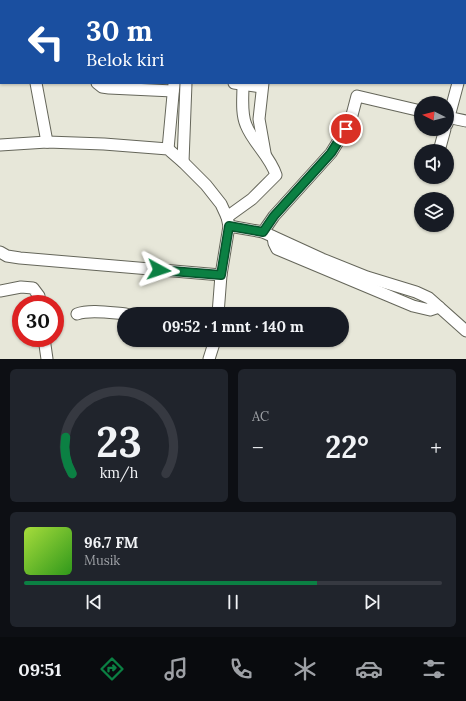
<!DOCTYPE html>
<html lang="id">
<meta charset="utf-8">
<style>
:root{--surface:#171b24;--page:#20242c;--text:#f1f3f6;--muted:#9ea1a6;--line:#363941;--accent:#0b8043}
body{margin:0;font-family:Lora,serif;background:var(--page);color:var(--text);height:100vh;display:flex;flex-direction:column;font-size:15px;white-space:nowrap}
*{box-sizing:border-box;margin:0}
p{font-size:13px;color:var(--muted)}
.icon{flex:none;width:22px;height:22px;fill:none;stroke:currentColor;stroke-width:2;stroke-linecap:round;stroke-linejoin:round}
.map{position:relative;height:359px;overflow:hidden}
.panel{display:flex;flex-direction:column;gap:10px;padding:10px;background:#0d0f14;flex:1}
.panel>*{flex:none}
.top-card{position:absolute;left:0px;top:0px;width:466px;height:84px;box-shadow:0 1px 3px #0004;background:#1a4fa0;color:#fff;overflow:hidden}
.needle{width:26px;rotate:276deg}
.fabs{position:absolute;left:414px;top:96px;display:grid;gap:8px}
.fabs a{display:grid;place-items:center;width:40px;height:40px;border-radius:50%;background:var(--surface);box-shadow:0 1px 3px #0004;font-size:20px}
.speed{position:absolute;left:12px;top:295px;display:flex;gap:8px;font-size:20px;font-weight:700;text-align:center}
.speed>*{display:grid;place-content:center;width:52px;height:52px;border-radius:50%;background:var(--surface);box-shadow:0 1px 3px #0004;line-height:1}
.speed .limit{border:6px solid #d22;background:#fff;color:#111}
.pin{position:absolute;display:grid;place-items:center;width:34px;height:34px;color:#fff;margin:-17px;border:2px solid #fff;border-radius:50%;box-shadow:0 1px 4px #0007}
.me{position:absolute;width:44px;margin:-22px;rotate:95deg;stroke-linejoin:round;filter:drop-shadow(0 0 3px #0008)}
.turn{display:flex;align-items:center;gap:14px;height:84px;padding:0 20px;font-size:18px}
.turn .icon{width:52px;height:52px;stroke-width:2.5}
.turn b{display:block;font-size:28px;line-height:34px}
.big{font-size:30px;font-weight:700;line-height:1.1}
.panel .widget{flex:1;display:flex;flex-direction:column;justify-content:center;gap:6px;min-width:0;padding:0 14px;border-radius:6px;background:var(--page)}
.panel .dial{align-items:center;gap:0}
.dial svg{height:104px;overflow:visible;fill:none;stroke:var(--line);stroke-width:7;stroke-linecap:round;text-anchor:middle}
.dial text{fill:var(--text);stroke:none}
.song{display:flex;align-items:center;gap:12px}
.cover{width:48px;height:48px;border-radius:6px;background:linear-gradient(135deg,hsl(80 70% 55%),hsl(110 70% 35%))}
.played{height:4px;border-radius:2px;background:linear-gradient(90deg,var(--accent) 70%,var(--line) 70%)}
.keys{display:flex;justify-content:space-around;direction:ltr}
.heat{display:flex;justify-content:space-between;align-items:center;font-size:22px;direction:ltr}
.panel .tiles{flex:1;display:grid;gap:10px;grid-template-columns:1fr 1fr}
.widget:last-child{grid-column:span 2}
.trip{position:absolute;left:117px;top:307px;width:232px;height:40px;border-radius:20px;background:var(--surface);box-shadow:0 1px 3px #0004;font-weight:700;line-height:40px;text-align:center}
.dock{display:flex;height:64px;justify-content:space-around;align-items:center;background:#090b0e;color:var(--muted)}
.dock .icon{width:28px;height:28px}
.dock .selected{color:var(--accent)}
.dock b{font-size:18px;color:var(--text)}
.map>svg:first-child{display:block}
.lines{fill:none;stroke-linecap:round;stroke-linejoin:round}
.street-casing{stroke:#65665a;stroke-width:13}
.street{stroke:#fff;stroke-width:11}
.route-casing{stroke:#07532c;stroke-width:10}
.route{stroke:#0b8043;stroke-width:7}
</style>
<div class="map">
<svg width="466" height="359" viewBox="0 0 466 359">
<rect width="100%" height="100%" fill="#e7e7d9"/>
<g class="lines">
<defs>
<g id="street">
<path d="M78 0V1"/>
<path d="M423 0 428 1"/>
<path d="M178 1V0"/>
<path d="M191 1V0"/>
<path d="M465 9H466"/>
<path d="M465 59 466 55"/>
<path d="M36 83 47 142"/>
<path d="M97 83 102 87 109 88 173 91"/>
<path d="M234 83 262 87"/>
<path d="M263 83 259 119 265 153"/>
<path d="M447 117 466 121"/>
<path d="M447 124 458 83"/>
<path d="M0 145 47 142 104 144 168 149 183 162 206 185 221 204 227 217 229 226 221 275 218 314"/>
<path d="M168 149 174 84"/>
<path d="M439 151 445 129"/>
<path d="M183 162 186 83"/>
<path d="M227 217 252 199 276 175C270 156 253 143 246 125 241 113 243 98 243 85"/>
<path d="M229 226 263 232 322 259 367 277 416 292 429 298 466 331"/>
<path d="M263 232 274 216 331 153 346 129 352 115 357 96 421 111"/>
<path d="M273 237 274 243 277 249 413 306 430 310 439 307"/>
<path d="M0 252 7 256 20 258 221 275"/>
<path d="M0 291 21 287 33 288 39 296 40 304"/>
<path d="M77 314C90 309 112 313 126 314"/>
<path d="M44 338 47 359"/>
<path d="M209 359 215 340"/>
</g>
</defs>
<use href="#street" class="street-casing"/>
<use href="#street" class="street"/>
</g>
<g class="lines">
<defs>
<path id="route" d="M159 270 221 275 229 226 263 232 274 216 331 153 346 129"/>
</defs>
<use href="#route" class="route-casing"/>
<use href="#route" class="route"/>
</g>
</svg>
<div class="fabs">
<a><svg class="needle" viewBox="-14 -14 28 28"><path d="M0-13l5 13h-10z" fill="#e53935"/><path d="M0 13l5-13h-10z" fill="#9ea1a6"/></svg></a>
<a><svg class="icon" aria-label="sound" viewBox="0 0 24 24"><path d="M4 9h4l5-4v14l-5-4H4zM17 9q2 3 0 6"/></svg></a>
<a><svg class="icon" aria-label="layers" viewBox="0 0 24 24"><path d="M12 4l9 5-9 5-9-5zM3 14l9 5 9-5"/></svg></a>
</div>
<div class="speed"><div class="limit">30</div></div>
<div class="pin" style="left:346px;top:129px;background:#d93025"><svg class="icon" aria-label="arrive" viewBox="0 0 24 24"><path d="M6 21V4h12l-3 4 3 4H6"/></svg></div>
<svg class="me" style="left:159px;top:270px" viewBox="-20 -20 40 40"><path d="M0-17L14 15 0 8-14 15z" fill="#0b8043" stroke="#fff" stroke-width="4"/></svg>
<div class="trip">09:52 · 1 mnt · 140 m</div>
<div class="top-card">
<div class="turn"><svg class="icon" aria-label="left" viewBox="0 0 24 24"><path d="M17 20v-9H6M10 6l-5 5 5 5"/></svg><div><b>30 m</b>Belok kiri</div></div>
</div>
</div>
<section class="panel">
<div class="tiles">
<div class="widget dial"><svg viewBox="0 0 100 80">
<path d="M14 69A42 42 0 1 1 86 69"/>
<path d="M14 69A42 42 0 0 1 9 41" stroke="#0b8043"/>
<text x="50" y="56" font-size="32" font-weight="700">23</text>
<text x="50" y="72" font-size="11">km/h</text>
</svg></div>
<div class="widget"><p>AC</p>
<div class="heat"><a>−</a><b class="big">22°</b><a>+</a></div>
</div>
<div class="widget">
<div class="song"><i class="cover"></i><div><b>96.7 FM</b><p>Musik</p></div></div>
<div class="played"></div>
<div class="keys"><svg class="icon" aria-label="previous" viewBox="0 0 24 24"><path d="M18 5L8 12l10 7zM5 5v14"/></svg><svg class="icon" aria-label="pause" viewBox="0 0 24 24"><path d="M8 5v14M16 5v14"/></svg><svg class="icon" aria-label="next" viewBox="0 0 24 24"><path d="M6 5l10 7-10 7zM19 5v14"/></svg></div>
</div>
</div>
</section>
<nav class="dock">
<b>09:51</b>
<svg class="icon selected" aria-label="directions" viewBox="0 0 24 24"><path d="M12 3l9 9-9 9-9-9zM9 14v-3h6M13 9l2 2-2 2"/></svg>
<svg class="icon" aria-label="music" viewBox="0 0 24 24"><path d="M9 18V5l10-2v13"/><circle cx="6" cy="18" r="3"/><circle cx="16" cy="16" r="3"/></svg>
<svg class="icon" aria-label="phone" viewBox="0 0 24 24"><path d="M5 4h4l2 5-3 2q2 4 5 5l2-3 5 2v4C11 20 4 13 5 4z"/></svg>
<svg class="icon" aria-label="climate" viewBox="0 0 24 24"><path d="M12 3v18M4 7l16 10M4 17L20 7"/></svg>
<svg class="icon" aria-label="car" viewBox="0 0 24 24"><path d="M5 17H2v-5l4-1 3-4h7l3 4 3 1v5h-3M9 17h6M6 11h13"/><circle cx="7" cy="17" r="2"/><circle cx="17" cy="17" r="2"/></svg>
<svg class="icon" aria-label="filters" viewBox="0 0 24 24"><path d="M4 7h16M4 17h16"/><circle cx="9" cy="7" r="2"/><circle cx="15" cy="17" r="2"/></svg>
</nav>
